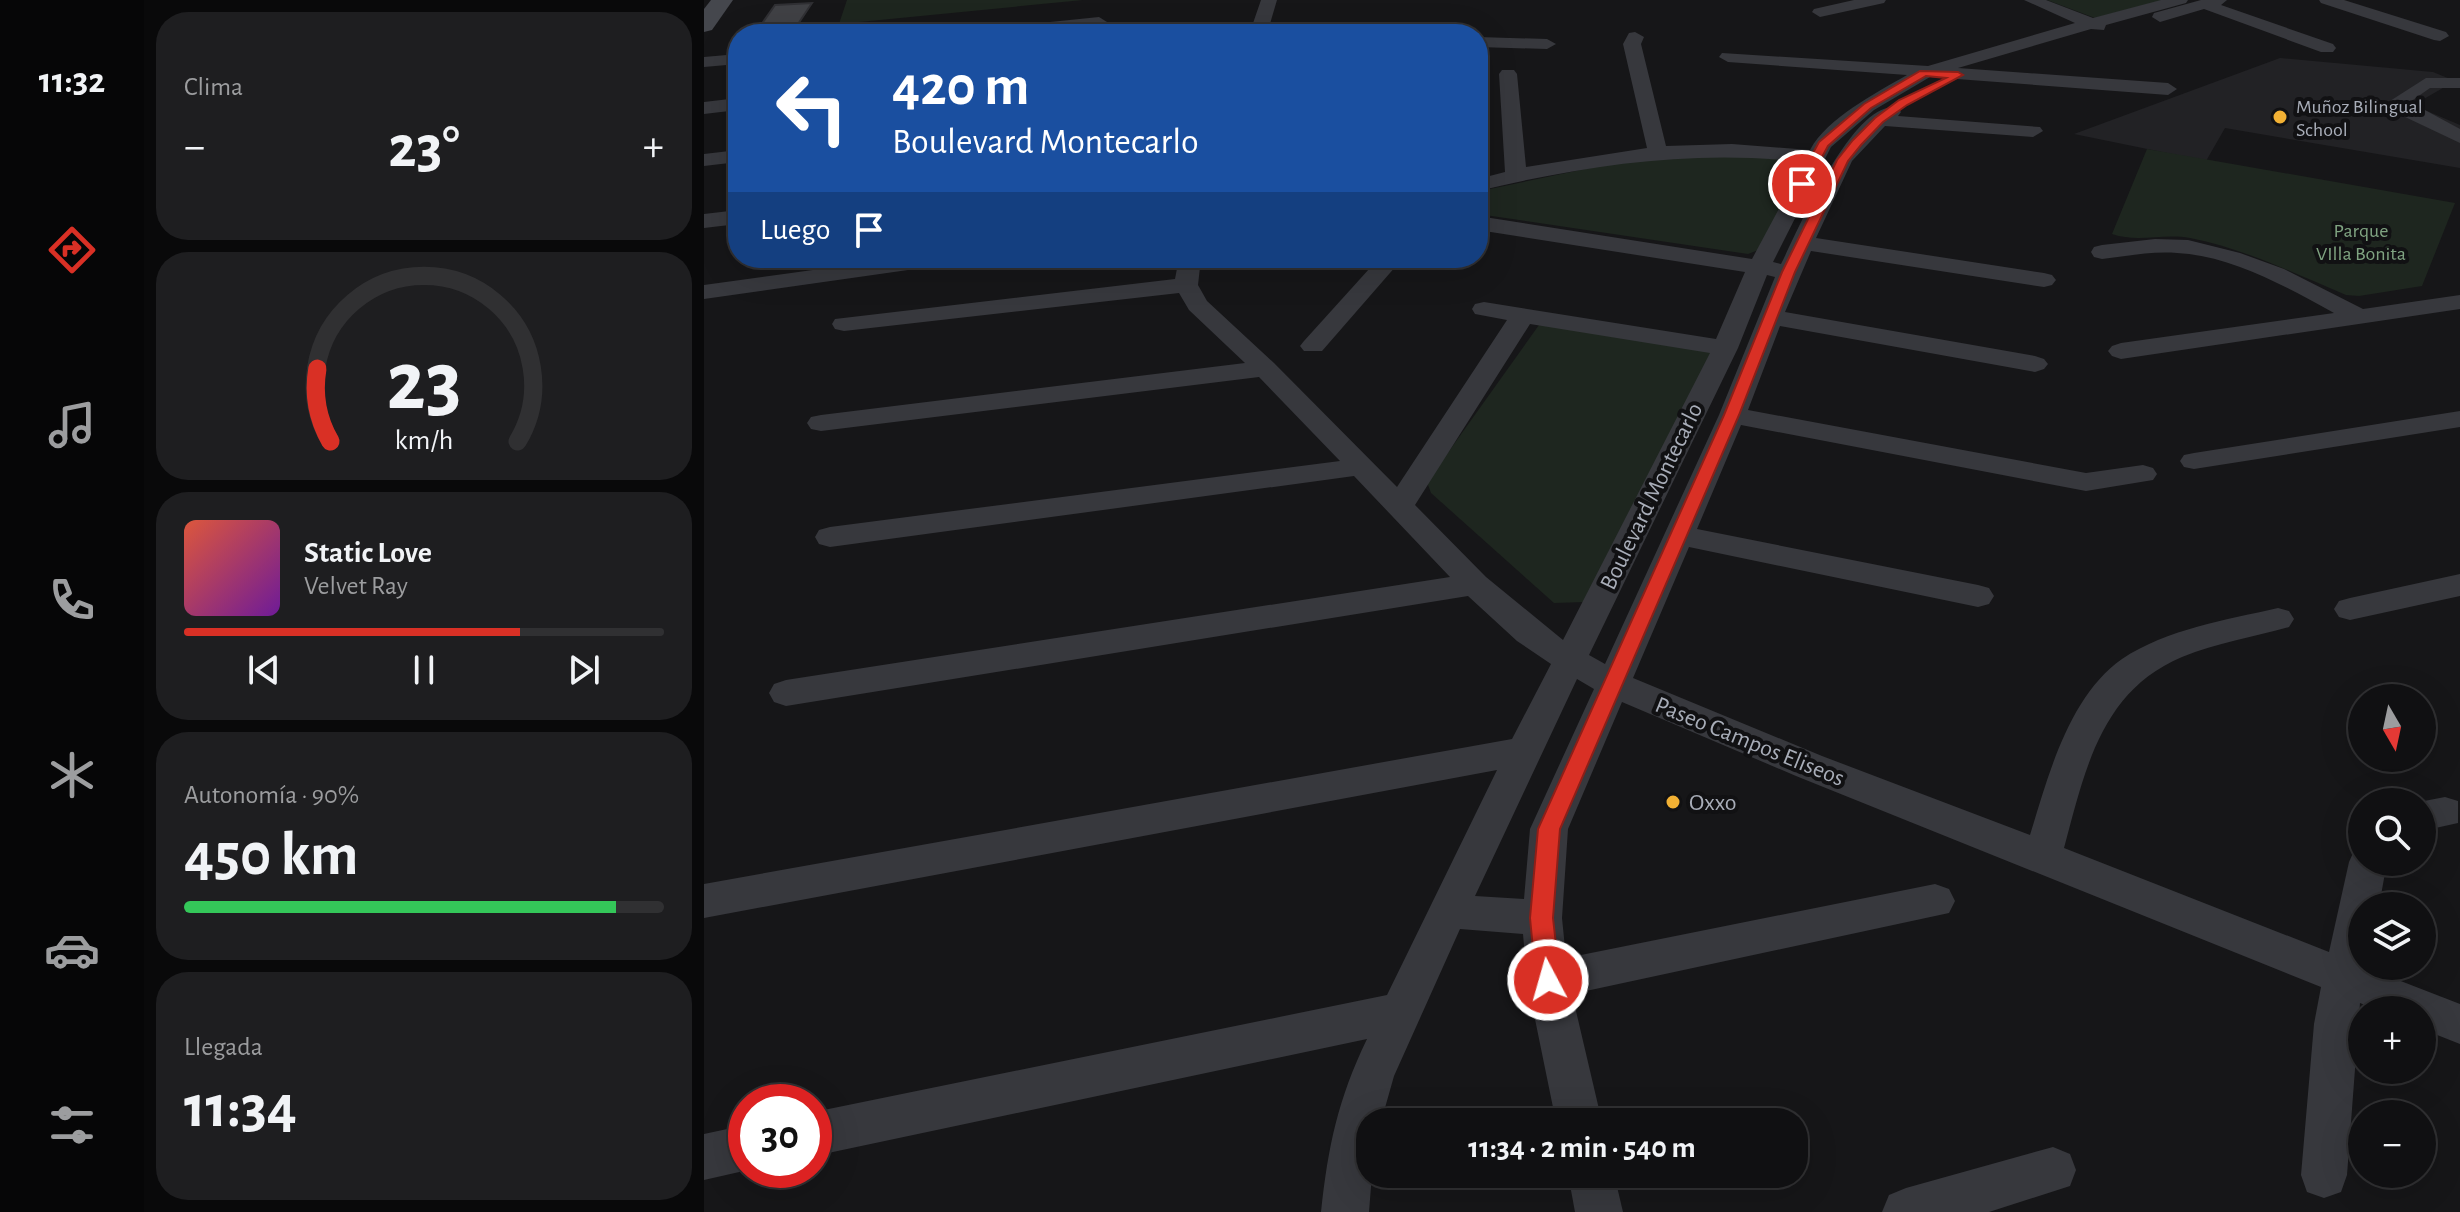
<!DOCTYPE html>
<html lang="es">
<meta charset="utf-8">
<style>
:root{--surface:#101012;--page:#1e1e20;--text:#f1f3f6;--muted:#9c9d9f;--line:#303032;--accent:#d93025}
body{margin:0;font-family:"Alegreya Sans",sans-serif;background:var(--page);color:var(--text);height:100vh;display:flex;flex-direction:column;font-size:30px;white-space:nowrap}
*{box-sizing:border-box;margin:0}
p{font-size:26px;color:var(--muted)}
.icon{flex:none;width:44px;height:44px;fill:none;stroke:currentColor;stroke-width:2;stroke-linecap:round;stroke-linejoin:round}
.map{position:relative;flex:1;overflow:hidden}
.panel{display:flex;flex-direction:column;gap:12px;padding:12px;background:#09090a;width:560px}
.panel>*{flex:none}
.hud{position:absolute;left:24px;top:24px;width:760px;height:244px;border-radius:32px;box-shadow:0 8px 32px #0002,0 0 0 2px var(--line);background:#1a4fa0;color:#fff;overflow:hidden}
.needle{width:52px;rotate:171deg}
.fabs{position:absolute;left:1644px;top:684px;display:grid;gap:16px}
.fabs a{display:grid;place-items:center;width:88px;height:88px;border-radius:50%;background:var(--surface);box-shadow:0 8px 32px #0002,0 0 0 2px var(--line);font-size:40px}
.speed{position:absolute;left:24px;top:1084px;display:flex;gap:16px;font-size:40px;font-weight:700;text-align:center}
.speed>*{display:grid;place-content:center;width:104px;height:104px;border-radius:50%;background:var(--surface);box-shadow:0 8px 32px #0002,0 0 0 2px var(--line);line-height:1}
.speed .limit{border:12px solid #d22;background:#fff;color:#111}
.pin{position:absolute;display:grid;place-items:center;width:68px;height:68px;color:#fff;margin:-34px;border:4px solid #fff;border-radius:50%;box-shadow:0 2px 8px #0007}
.me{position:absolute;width:88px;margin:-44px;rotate:354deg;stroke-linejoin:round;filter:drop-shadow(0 0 6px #0008)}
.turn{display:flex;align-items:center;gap:28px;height:168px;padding:0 32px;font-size:36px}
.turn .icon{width:104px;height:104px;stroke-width:2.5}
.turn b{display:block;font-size:56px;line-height:68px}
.then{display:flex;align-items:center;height:76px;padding:0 32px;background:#0003;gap:16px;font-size:30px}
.big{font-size:60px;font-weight:600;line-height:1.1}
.panel .widget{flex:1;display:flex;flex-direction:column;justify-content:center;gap:12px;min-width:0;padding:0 28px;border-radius:32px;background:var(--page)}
.panel .dial{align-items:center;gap:0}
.dial svg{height:208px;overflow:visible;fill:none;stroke:var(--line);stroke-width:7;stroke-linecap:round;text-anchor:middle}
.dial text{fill:var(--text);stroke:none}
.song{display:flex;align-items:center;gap:24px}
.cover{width:96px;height:96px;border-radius:12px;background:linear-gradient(135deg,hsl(10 70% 55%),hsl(280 70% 35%))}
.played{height:8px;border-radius:4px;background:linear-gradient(90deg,var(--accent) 70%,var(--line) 70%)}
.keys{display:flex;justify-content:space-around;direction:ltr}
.heat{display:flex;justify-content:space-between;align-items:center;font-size:44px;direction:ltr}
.charge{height:12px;border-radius:6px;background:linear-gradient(90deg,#34c759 90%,var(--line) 0)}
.trip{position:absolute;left:652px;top:1108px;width:452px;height:80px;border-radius:32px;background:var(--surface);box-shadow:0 8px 32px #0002,0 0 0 2px var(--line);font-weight:600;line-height:80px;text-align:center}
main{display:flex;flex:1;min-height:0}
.tabs{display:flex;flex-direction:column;width:144px;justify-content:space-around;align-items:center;background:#060607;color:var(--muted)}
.tabs .icon{width:56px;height:56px}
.tabs .selected{color:var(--accent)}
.tabs b{font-size:36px;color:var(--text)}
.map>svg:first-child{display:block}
.built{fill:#222225}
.green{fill:#1e261f}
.building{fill:#404145;stroke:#303034;stroke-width:2}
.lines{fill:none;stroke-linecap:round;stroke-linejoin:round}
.minor{fill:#37383d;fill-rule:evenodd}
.secondary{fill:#45474d;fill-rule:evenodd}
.route{fill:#d93025;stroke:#8d1f18;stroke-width:2}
.poi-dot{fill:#f2b134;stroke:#111113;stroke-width:3}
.labels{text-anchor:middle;stroke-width:8;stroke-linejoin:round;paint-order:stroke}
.far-poi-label{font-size:20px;fill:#a8adb8;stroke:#111113;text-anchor:start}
.far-park-label{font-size:20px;fill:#7fa381;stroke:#111113}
.street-label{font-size:24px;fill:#a8adb8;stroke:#111113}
.poi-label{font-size:24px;fill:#a8adb8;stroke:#111113;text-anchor:start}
</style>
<main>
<nav class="tabs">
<b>11:32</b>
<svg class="icon selected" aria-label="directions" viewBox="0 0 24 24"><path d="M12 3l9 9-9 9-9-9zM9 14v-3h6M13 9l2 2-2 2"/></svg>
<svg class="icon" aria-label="music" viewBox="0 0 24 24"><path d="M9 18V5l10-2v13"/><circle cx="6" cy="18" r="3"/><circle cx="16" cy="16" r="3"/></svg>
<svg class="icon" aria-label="phone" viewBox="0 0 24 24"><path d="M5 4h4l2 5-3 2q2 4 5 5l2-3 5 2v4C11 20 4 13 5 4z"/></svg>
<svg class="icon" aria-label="climate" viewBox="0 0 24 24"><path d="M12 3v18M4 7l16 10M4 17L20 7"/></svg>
<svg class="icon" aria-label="car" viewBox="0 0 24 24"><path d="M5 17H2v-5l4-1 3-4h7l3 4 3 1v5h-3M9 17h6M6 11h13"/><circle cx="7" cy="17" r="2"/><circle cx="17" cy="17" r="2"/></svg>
<svg class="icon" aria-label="filters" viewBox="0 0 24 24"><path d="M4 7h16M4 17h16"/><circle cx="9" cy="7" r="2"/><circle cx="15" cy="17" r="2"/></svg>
</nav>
<section class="panel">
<div class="widget"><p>Clima</p>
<div class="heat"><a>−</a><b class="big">23°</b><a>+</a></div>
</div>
<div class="widget dial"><svg viewBox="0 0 100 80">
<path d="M14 69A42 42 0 1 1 86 69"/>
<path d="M14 69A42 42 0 0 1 9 41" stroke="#d93025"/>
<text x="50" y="56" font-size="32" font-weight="700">23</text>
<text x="50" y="72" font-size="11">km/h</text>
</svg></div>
<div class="widget">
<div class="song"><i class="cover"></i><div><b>Static Love</b><p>Velvet Ray</p></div></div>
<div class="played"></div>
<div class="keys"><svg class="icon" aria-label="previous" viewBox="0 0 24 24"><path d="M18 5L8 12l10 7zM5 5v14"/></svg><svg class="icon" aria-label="pause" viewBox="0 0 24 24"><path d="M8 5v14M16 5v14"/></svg><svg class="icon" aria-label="next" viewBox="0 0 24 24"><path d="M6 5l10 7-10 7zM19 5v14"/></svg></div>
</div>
<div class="widget"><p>Autonomía · 90%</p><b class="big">450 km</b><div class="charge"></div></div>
<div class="widget"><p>Llegada</p><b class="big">11:34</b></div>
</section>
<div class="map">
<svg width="1756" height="1212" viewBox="0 0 1756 1212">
<rect width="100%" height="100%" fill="#161618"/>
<path class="built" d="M1576 58 1729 72 1751 81 1718 100 1716 108 1756 125V168L1521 128 1502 161 1370 134Z"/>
<g class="green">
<path d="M143 0H379L135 24Z"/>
<path d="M1343 0H1460L1391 18Z"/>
<path d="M1443 149 1751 203 1718 286 1655 296 1642 295C1591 274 1542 249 1486 238 1459 233 1434 243 1408 234Z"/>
<path d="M1027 151 1090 155 1103 163 1057 249 1044 254 774 214V192L781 190 920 161Z"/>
<path d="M835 325 1004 347 1010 356 881 602 850 603 727 493 723 482Z"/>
</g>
<path class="building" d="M108 3 90 30 52 32 71 5Z"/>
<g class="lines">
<g class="minor">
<path d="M557 0H573L563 34H426L435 29H547Z"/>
<path d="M1150 0H1182L1180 3 1116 17 1108 12 1110 9Z"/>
<path d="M1320 0H1342L1389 18 1457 0H1484L1482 3 1402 25 1400 30 1387 29 1254 68 1464 83 1473 89 1464 95 1226 77 1170 110 1127 147 1069 262 1077 264C1094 231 1150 97 1194 108L1197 112 1194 116 1336 127 1339 131 1329 137 1181 126 1148 161 1112 238 1340 273 1348 275 1352 280 1348 285 1340 287 1107 251 1081 312 1331 356 1340 359 1344 364 1340 369 1331 372 1076 326 1044 410 1382 473 1439 465 1449 468 1453 474 1449 480 1382 491 1037 425 993 529 1274 585 1285 588 1290 596 1285 604 1274 607 985 547 929 678 1118 756 1326 835C1344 776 1365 696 1418 659 1463 629 1522 620 1574 608L1585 611 1590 619 1585 627C1550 637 1513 643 1478 657 1397 691 1381 770 1360 848L1625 952 1645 862 1650 851 1658 848V862H1683L1675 906H1658V966L1756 1004V1044L1718 1029V1010H1673L1656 1003 1643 1175 1637 1192 1620 1198 1603 1192 1597 1175 1610 1024 1617 987 1092 776 918 702 864 829 858 918 862 958 1231 884 1245 889 1251 901 1245 913 868 994 898 1122H852L823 980 819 934 756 929 690 1076 677 1122H666L668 1174 665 1212H617C624 1146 634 1099 663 1039L110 1156V1112L683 995 793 770 0 918V884L808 739 847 664 813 641 764 596 82 706 70 702 65 693 70 684 82 680 746 577 650 476 126 547 115 544 111 537 115 530 126 527 636 461 555 377 117 431 107 429 103 423 107 417 117 415 541 363 485 310 475 293 140 331 131 329 128 324 131 319 471 279 475 258H497L494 285 503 301 570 363 693 487 803 320 771 314 768 309 771 304 780 302 1012 339 1041 272 774 230V216L1048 259 1100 162C989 149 882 165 774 191V179L801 172 795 74 798 70H810L813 74 822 167 943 148 919 44 925 33 931 32 940 37 937 44 962 146 1028 144 1106 150C1123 118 1172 93 1203 75L1024 62 1015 57 1018 53 1224 66 1371 23ZM1063 275 1071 277 1015 415 901 664 885 655 1034 348ZM826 324 1006 353 859 640 782 577 711 505ZM873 679 890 689 826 829 820 899 771 896Z"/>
<path d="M1497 0H1523L1517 5 1629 44 1632 48 1629 52H1617L1500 9 1456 22 1448 17 1450 13Z"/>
<path d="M1615 0H1640L1742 32 1745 36 1736 41 1730 40 1617 3Z"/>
<path d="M395 17 403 22 401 26 328 34H270L279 29Z"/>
<path d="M774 37 843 39 852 44 843 49 774 47Z"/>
<path d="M34 54V64L0 67V57Z"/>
<path d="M1722 78H1756V88H1726L1706 102 1756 129V143L1699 116 1686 101Z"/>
<path d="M34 98V110L0 114V102Z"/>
<path d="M34 150V162L0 166V154Z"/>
<path d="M34 210V224L0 228V214Z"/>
<path d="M1451 239 1484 240 1536 253 1580 269 1659 309 1756 295V309L1417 359 1408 356 1404 351 1408 346 1417 343 1630 313C1582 287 1529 256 1473 253 1448 251 1423 256 1398 259L1390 257 1387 252 1390 247 1398 245Z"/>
<path d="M196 258 204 260 208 265 204 270 0 299V285Z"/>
<path d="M675 258H699L618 351H600L596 346 600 341Z"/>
<path d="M1756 411V427L1490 469 1480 467 1476 461 1480 455 1490 453Z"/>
<path d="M1756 574V596L1646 620 1635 617 1630 609 1635 601 1646 598Z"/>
<path d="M1741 797 1754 801V823L1718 831V802H1715Z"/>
<path d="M42 1125 44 1170 0 1180V1134Z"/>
<path d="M1349 1147 1366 1154 1372 1170 1366 1186 1285 1212H1178L1185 1195 1202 1188Z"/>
<path d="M864 1174H910L919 1212H871Z"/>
</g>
<path class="secondary" d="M7 0H29L8 30 0 32V9Z"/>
</g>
<path class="route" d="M1216 71 1254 72 1259 75 1203 105 1179 122 1157 145 1144 161 1091 272 1035 415 856 829 849 918 856 980 852 987 844 990 835 987 832 980 826 918 834 829 1020 415 1078 272 1133 160 1149 140 1171 118 1195 100 1242 78 1222 76 1167 108 1124 146 1102 187 1092 184 1115 142 1160 104Z"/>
<g class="poi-dot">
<circle cx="1576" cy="117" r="8"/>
<circle cx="969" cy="802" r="8"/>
</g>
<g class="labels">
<g class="far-poi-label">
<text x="1592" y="113">Muñoz Bilingual<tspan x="1592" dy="23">School</tspan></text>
</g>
<g class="far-park-label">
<text x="1657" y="237">Parque<tspan x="1657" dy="23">VIlla Bonita</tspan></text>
</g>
<g class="street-label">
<text transform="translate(947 496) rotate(-64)" y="8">Boulevard Montecarlo</text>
<text transform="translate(1046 741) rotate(22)" y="8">Paseo Campos Eliseos</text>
</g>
<g class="poi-label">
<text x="985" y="810">Oxxo</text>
</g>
</g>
</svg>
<div class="fabs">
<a><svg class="needle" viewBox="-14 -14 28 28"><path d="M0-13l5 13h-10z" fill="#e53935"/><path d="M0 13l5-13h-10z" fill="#9c9d9f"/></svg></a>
<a><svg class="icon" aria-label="search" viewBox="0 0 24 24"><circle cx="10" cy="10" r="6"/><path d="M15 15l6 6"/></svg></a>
<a><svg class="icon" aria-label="layers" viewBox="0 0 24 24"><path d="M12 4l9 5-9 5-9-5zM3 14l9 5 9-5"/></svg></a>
<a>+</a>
<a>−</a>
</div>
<div class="speed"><div class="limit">30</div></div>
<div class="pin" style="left:1098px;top:184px;background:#d93025"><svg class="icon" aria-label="arrive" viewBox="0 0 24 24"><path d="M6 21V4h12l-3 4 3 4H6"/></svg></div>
<svg class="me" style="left:844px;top:980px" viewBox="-20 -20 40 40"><circle r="17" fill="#d93025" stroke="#fff" stroke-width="3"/><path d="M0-11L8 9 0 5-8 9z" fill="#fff"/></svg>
<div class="trip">11:34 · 2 min · 540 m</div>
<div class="hud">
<div class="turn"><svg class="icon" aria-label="left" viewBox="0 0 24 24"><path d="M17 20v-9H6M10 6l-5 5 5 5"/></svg><div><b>420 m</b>Boulevard Montecarlo</div></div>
<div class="then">Luego<svg class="icon" aria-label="arrive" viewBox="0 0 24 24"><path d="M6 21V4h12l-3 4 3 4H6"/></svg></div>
</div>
</div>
</main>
